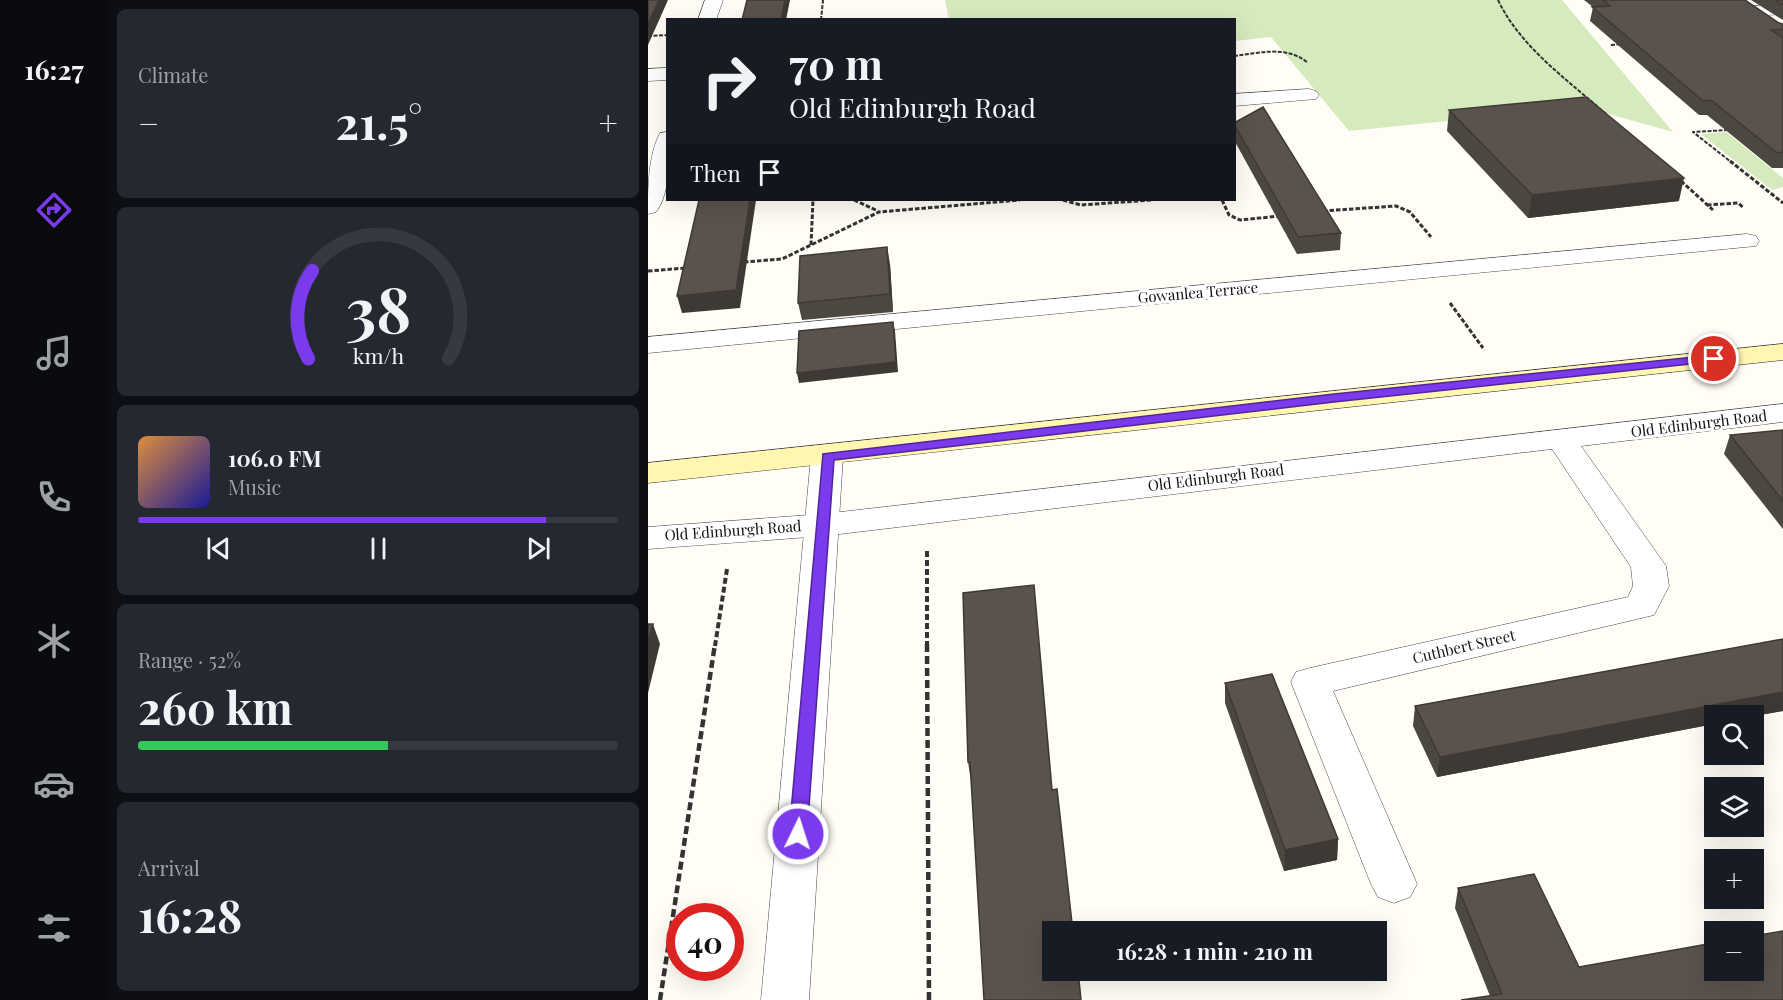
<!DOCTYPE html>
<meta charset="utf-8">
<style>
:root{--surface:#171b24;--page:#242831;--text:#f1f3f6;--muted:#9ea1a6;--line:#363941;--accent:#7c3aed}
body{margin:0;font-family:"Playfair Display",serif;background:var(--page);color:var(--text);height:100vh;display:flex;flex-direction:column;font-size:22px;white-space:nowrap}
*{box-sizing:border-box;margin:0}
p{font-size:20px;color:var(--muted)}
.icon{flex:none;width:33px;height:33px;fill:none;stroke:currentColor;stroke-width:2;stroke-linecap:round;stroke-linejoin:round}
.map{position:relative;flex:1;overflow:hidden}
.side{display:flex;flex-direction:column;gap:9px;padding:9px;background:#0d0f14;width:540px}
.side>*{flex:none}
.guide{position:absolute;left:18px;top:18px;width:570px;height:183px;border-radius:0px;box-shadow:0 6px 24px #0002;background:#171b24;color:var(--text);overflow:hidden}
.controls{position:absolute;left:1056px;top:705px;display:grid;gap:12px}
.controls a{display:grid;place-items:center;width:60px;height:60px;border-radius:0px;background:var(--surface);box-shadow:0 6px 24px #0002;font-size:30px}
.speed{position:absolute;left:18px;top:903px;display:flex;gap:12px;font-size:30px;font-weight:700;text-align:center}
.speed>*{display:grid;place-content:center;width:78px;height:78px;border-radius:50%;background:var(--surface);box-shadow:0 6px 24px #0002;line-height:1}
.speed .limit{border:9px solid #d22;background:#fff;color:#111}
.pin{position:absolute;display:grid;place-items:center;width:51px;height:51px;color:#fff;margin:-26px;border:3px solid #fff;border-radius:50%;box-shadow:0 2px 6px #0007}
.me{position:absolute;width:66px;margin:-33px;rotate:4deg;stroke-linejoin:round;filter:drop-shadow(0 0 4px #0008)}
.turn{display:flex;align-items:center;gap:21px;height:126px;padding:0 24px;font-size:27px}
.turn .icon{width:78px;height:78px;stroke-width:2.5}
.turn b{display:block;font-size:42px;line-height:51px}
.then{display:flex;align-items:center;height:57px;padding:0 24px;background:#0003;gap:12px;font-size:22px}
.big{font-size:45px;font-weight:700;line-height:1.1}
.side .widget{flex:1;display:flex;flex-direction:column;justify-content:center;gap:9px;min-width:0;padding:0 21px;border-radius:9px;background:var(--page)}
.side .dial{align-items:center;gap:0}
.dial svg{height:156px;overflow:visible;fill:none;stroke:var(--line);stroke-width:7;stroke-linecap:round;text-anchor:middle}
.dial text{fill:var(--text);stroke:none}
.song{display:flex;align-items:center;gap:18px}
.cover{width:72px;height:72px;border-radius:9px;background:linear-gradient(135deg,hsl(30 70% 55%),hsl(240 70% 35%))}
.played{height:6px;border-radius:3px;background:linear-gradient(90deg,var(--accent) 85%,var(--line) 85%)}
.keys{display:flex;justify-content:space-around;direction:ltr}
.heat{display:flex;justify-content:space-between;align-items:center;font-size:33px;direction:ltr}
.charge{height:9px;border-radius:4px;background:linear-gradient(90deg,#34c759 52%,var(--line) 0)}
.trip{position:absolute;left:394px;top:921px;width:345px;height:60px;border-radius:0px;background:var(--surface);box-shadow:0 6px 24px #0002;font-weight:700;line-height:60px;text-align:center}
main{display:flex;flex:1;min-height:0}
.dock{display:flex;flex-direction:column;width:108px;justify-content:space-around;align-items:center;background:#090b0e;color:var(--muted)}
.dock .icon{width:42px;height:42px}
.dock .on{color:var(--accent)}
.dock b{font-size:27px;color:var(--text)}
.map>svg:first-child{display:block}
.green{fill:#d5ebbd}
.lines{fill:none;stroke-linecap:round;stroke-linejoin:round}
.minor-casing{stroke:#444;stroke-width:1}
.tertiary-casing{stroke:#444;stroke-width:1}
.secondary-casing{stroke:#333;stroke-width:1}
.path-far3{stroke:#333;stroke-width:2;stroke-dasharray:4 1.5;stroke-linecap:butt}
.path-far2{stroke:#333;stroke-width:3;stroke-dasharray:4.5 2;stroke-linecap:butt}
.path-far1{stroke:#333;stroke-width:4;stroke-dasharray:6 3;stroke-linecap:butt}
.path{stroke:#333;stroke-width:4.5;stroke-dasharray:8 4;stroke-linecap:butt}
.minor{fill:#fff;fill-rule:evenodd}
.tertiary{fill:#fff;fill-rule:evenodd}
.secondary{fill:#fff6b0;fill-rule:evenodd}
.wall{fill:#4d4742}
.shaded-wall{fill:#3f3936}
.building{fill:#5a524d;stroke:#3f3936;stroke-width:1.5}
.route{fill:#7c3aed;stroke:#51269a;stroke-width:1.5}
.labels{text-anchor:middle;stroke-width:6;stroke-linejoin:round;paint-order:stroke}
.street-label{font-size:15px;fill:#111;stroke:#fff}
</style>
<main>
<nav class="dock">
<b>16:27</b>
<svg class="icon on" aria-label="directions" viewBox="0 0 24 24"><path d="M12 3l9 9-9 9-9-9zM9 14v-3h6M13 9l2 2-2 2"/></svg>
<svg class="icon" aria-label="music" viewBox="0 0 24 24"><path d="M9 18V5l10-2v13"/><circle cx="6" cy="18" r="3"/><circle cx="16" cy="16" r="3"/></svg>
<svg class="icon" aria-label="phone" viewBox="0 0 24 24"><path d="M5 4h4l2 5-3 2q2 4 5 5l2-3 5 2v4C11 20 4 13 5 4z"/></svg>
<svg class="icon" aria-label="climate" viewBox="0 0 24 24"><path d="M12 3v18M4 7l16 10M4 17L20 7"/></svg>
<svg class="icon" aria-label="car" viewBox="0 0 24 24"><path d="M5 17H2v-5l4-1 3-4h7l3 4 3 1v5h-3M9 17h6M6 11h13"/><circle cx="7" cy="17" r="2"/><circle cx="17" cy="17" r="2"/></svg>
<svg class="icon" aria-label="filters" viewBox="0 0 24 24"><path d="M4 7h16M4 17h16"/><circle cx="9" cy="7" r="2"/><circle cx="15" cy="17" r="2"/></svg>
</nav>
<section class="side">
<div class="widget"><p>Climate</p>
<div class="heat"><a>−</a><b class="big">21.5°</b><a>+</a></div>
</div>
<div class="widget dial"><svg viewBox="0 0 100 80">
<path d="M14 69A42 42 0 1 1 86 69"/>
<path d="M14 69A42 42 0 0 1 16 24" stroke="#7c3aed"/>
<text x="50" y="56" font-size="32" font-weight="700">38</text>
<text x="50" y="72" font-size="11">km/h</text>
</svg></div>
<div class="widget">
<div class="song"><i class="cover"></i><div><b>106.0 FM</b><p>Music</p></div></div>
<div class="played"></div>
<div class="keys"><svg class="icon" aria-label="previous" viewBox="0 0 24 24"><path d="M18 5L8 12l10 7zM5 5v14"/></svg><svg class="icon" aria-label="pause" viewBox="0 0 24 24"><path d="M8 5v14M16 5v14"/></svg><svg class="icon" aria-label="next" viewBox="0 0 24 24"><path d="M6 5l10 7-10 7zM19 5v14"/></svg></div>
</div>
<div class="widget"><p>Range · 52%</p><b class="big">260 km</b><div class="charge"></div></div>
<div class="widget"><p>Arrival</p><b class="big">16:28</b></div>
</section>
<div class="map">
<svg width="1135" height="1000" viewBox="0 0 1135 1000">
<rect width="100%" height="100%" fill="#fffdf5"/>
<g class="green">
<path d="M297 0H914L1025 132 936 107 701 131 623 37 587 41 586 20 301 19Z"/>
<path d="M1078 132 1135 178V187L1124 190 1053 134Z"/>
</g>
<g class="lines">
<defs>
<g id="minor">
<path d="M57 0H75L68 20H50Z"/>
<path d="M1135 4V14L1105 16 1096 11 1105 6Z"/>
<path d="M20 68V80L0 81V69Z"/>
<path d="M661 89 668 91 671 95 668 99 586 106V94Z"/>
<path d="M20 132C20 157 24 190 8 212L0 214C0 188 0 156 12 133Z"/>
<path d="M1099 234 1108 236 1111 241 1108 246 0 353V337Z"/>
<path d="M1135 404V422L933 446 1018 566 1021 586 1006 615 685 691 769 884 762 897 746 903 730 897 723 884 643 682 648 672 662 668 980 597 985 586 983 567 904 449 175 536 0 549V527L175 514Z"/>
</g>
<path id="tertiary" d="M179 447 190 449 195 456 161 1000H113L163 456 168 449Z"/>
<path id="secondary" d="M1135 344V360L0 483V463Z"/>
</defs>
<use href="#minor" class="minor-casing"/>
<use href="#tertiary" class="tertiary-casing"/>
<use href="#secondary" class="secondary-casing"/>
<g class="path-far3">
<path d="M850 0C873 48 920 80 958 114"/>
<path d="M173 20 175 0"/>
<path d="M0 36 20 35"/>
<path d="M963 45 975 44"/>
<path d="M586 56C611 53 639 45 660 63"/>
<path d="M1080 130 1045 132 1083 162"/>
</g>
<g class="path-far2">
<path d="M1082 161 1135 203"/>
<path d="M1033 181 1065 210"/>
<path d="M206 200 230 211"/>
<path d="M415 200 433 205 503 200"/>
<path d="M574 200 581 215 592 220 632 216"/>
<path d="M1059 205 1090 203 1096 208"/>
<path d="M675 211 748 206 762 212 783 237"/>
<path d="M163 245 165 200"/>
<path d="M96 262 134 259 231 212 372 200"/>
<path d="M0 271 38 268"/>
<path d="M802 303 835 348"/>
</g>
<g class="path-far1">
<path d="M279 551V646"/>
<path d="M67 646 79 569"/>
</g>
<g class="path">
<path d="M279 644 281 1000"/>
<path d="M12 1000 67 644"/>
</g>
<use href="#minor" class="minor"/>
<use href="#tertiary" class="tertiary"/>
<use href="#secondary" class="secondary"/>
</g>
<g class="wall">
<path d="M936 0H1097L1131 23 1135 24V168H1124L1059 115H1051L942 21 945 7Z"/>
<path d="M1103 0H1135V20Z"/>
<path d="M801 110 1031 201 880 218 799 131Z"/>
<path d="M586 123 693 233 692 250 649 254 586 140Z"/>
<path d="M242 264 245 312 154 320 150 303Z"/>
<path d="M1135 430V529L1076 454 1082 435Z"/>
<path d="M315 593 405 790 425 932 323 781 320 762Z"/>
<path d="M1135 639V711L1106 716H1066V724L789 777 765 726 767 706Z"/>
<path d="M577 683 690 839 689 860 636 871 577 703Z"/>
<path d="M810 888 931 967 1135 1000 842 996 807 908Z"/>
</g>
<g class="shaded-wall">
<path d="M11 0H20L0 45V24Z"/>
<path d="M137 0H142L138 20H133Z"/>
<path d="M1036 178 1031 201 880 218 884 195Z"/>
<path d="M102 200H108L92 308 34 313 29 296Z"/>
<path d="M239 247 242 264 245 312 242 294Z"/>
<path d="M245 322 247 331 250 372 151 383 149 373Z"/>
<path d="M5 624 12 644 0 693V642Z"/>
<path d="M1135 692V711L1106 716H1066V724L789 777 792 757Z"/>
<path d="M690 839 689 860 636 871 637 850Z"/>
</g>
<g class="building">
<path d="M0 0H11L0 24Z"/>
<path d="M99 0H137L133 20H94Z"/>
<path d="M955 0H1097L1131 23 1135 24V29L1123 30 1135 38V152L1129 153 1063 100 1055 101 944 7 962 6Z"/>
<path d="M1127 0H1135V5Z"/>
<path d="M938 97 1036 178 884 195 801 110Z"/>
<path d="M615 107 693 233 650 237 586 124V123Z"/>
<path d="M51 200H102L88 290 29 296Z"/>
<path d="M239 247 242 294 150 303 152 256Z"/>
<path d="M245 322 248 362 149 373 151 331Z"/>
<path d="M1135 430V501L1082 435Z"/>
<path d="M386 585 404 790 409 789 425 932H405V970H430L433 1000H336L322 762H320L315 593Z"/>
<path d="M0 624H5L0 642Z"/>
<path d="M1135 639V692L792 757 767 706Z"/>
<path d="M624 674 690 839 637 850 577 683Z"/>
<path d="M886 874 931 967 1066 943V970H1106V936L1135 931V1000H813L854 994 810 888Z"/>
</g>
<path class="route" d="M1066 355 1070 356V361L686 402 186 460 159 834 157 839 150 841 144 839 141 834 175 454 686 394Z"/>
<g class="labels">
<g class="street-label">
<text transform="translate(550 293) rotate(-5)" y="5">Gowanlea Terrace</text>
<text transform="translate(1051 424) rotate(-7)" y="5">Old Edinburgh Road</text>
<text transform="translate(568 478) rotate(-7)" y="5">Old Edinburgh Road</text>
<text transform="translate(85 531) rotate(-4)" y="5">Old Edinburgh Road</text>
<text transform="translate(816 647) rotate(-13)" y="5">Cuthbert Street</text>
</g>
</g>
</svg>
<div class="controls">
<a><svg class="icon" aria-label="search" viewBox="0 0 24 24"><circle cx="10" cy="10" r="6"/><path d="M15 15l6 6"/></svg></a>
<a><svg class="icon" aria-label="layers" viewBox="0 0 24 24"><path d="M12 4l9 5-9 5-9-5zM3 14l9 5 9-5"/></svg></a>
<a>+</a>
<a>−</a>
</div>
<div class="speed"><div class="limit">40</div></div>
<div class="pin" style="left:1066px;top:359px;background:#d93025"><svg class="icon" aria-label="arrive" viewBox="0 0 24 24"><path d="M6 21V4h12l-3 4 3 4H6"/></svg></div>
<svg class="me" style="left:150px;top:834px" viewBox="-20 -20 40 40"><circle r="17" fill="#7c3aed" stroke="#fff" stroke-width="3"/><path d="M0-11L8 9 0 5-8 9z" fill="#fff"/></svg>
<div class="trip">16:28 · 1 min · 210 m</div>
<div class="guide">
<div class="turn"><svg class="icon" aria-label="right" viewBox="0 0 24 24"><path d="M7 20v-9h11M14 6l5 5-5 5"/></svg><div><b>70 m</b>Old Edinburgh Road</div></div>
<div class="then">Then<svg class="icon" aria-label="arrive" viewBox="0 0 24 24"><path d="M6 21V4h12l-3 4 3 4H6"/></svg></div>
</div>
</div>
</main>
